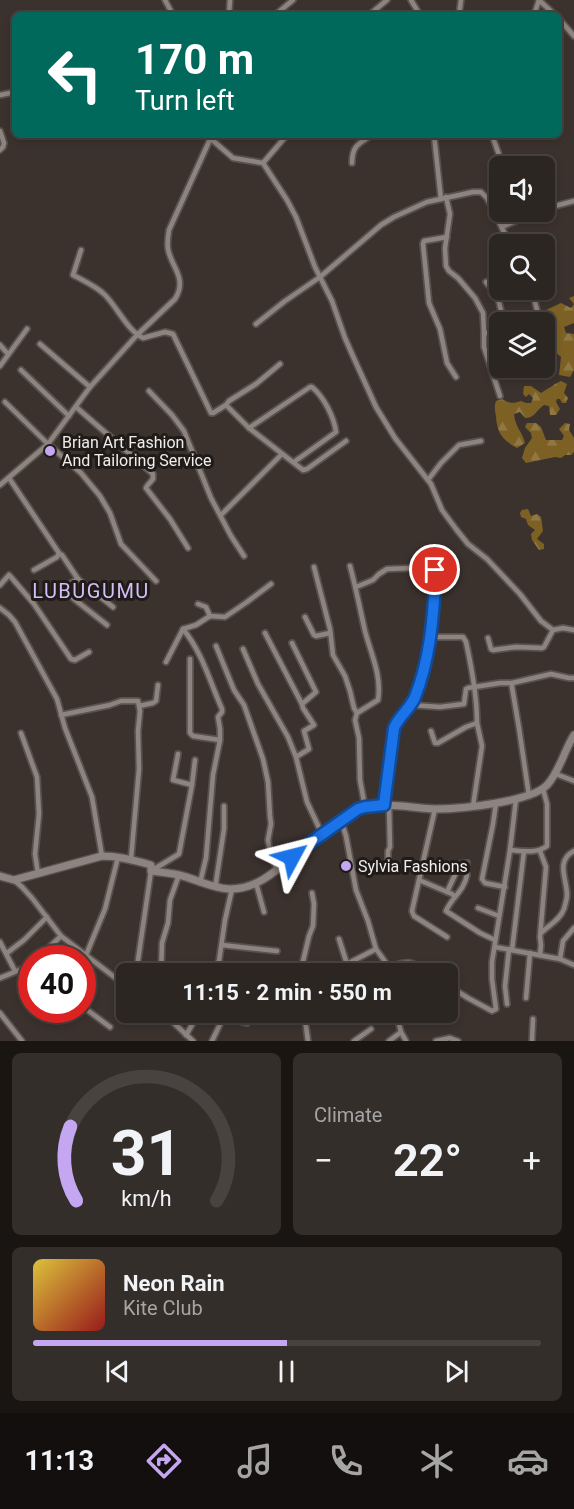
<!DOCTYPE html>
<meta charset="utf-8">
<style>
:root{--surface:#2c2622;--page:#342e2a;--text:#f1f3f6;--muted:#a6a5a5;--line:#484340;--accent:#c5a7f1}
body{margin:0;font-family:Roboto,sans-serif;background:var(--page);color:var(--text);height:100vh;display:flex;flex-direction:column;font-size:22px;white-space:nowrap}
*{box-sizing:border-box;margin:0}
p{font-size:20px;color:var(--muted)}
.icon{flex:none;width:33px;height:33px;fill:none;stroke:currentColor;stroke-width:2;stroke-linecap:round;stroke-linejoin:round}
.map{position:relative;height:1041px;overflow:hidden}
.drawer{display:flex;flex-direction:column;gap:12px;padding:12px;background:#181513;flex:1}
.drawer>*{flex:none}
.hud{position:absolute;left:12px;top:12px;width:550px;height:126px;border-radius:9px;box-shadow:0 3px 9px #0003,0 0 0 2px var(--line);background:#00695c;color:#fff;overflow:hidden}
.tools{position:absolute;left:489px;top:156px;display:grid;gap:12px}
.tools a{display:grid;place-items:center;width:66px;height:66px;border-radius:9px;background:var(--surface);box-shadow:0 3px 9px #0003,0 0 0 2px var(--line);font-size:30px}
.speed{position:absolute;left:18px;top:945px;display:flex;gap:12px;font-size:30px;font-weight:700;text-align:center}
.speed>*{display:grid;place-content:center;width:78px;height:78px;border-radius:50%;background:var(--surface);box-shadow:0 3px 9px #0003,0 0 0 2px var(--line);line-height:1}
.speed .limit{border:9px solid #d22;background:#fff;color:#111}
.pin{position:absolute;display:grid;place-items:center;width:51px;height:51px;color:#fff;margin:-26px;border:3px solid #fff;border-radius:50%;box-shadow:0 2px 6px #0007}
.me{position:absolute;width:66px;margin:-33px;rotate:52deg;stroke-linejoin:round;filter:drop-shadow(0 0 4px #0008)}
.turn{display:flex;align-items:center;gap:21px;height:126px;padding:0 24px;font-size:27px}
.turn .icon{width:78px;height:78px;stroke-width:2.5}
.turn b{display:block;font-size:42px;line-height:51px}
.big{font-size:45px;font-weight:700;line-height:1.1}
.drawer .card{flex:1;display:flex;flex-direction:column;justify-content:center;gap:9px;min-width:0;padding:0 21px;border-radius:9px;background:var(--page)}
.drawer .dial{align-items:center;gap:0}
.dial svg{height:156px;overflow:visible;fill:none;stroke:var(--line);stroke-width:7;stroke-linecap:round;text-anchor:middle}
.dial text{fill:var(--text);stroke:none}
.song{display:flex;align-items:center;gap:18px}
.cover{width:72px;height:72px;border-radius:9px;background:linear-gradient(135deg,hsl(50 70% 55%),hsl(0 70% 35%))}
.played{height:6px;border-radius:3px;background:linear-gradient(90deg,var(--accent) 50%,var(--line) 50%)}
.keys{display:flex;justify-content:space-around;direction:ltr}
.heat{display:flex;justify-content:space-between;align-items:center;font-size:33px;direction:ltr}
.drawer .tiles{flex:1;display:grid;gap:12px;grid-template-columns:1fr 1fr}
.card:last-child{grid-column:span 2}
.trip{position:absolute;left:116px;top:963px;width:342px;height:60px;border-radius:9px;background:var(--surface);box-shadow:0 3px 9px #0003,0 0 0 2px var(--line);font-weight:700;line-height:60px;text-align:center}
.menu{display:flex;height:96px;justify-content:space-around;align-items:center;background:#120f0e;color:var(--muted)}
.menu .icon{width:42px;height:42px}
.menu .selected{color:var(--accent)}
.menu b{font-size:27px;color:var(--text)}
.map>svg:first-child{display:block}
.forest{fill:url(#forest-firs)}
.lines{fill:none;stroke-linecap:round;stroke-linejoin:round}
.street-casing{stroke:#58514d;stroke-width:8}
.secondary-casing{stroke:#58514d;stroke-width:10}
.street{stroke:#8e847f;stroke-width:4.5}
.secondary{stroke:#8e847f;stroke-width:7}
.route-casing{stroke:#114b97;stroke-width:15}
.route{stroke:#1a73e8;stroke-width:10}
.poi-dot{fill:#c5a7f1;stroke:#1f1b19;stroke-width:2}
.labels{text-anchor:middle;stroke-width:6;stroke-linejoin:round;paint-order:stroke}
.poi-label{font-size:16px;fill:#f2ecea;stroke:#1f1b19;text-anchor:start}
.quarter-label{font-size:20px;letter-spacing:1.5px;fill:#d4bef6;stroke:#1f1b19}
</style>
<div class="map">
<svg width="574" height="1041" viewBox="0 0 574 1041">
<defs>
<pattern id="forest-firs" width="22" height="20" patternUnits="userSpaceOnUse" patternTransform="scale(1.5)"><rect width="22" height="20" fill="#7d6124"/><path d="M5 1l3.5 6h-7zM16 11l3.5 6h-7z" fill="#907844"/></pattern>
</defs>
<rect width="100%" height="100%" fill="#3b322e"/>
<g class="forest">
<path d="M574 296V323L564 327 566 333 574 334V370L570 377 559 375 561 357 554 351 542 315 544 311 561 303 571 308 574 304 569 298Z"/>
<path d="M561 381 567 384 564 393 568 398 566 403H562L560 399H557L556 402 560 409 556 415H550L549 406 544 405C536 410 535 418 525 418L520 412 514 414C515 427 522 431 525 443L517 448C503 440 497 434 496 416 495 410 494 407 496 401L502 399C509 403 513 404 521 401L526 403H531L533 398 529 394 526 397 523 394 524 386H531L541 393C548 389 554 384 561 381Z"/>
<path d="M527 423H536L541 427 546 440H562L564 436 559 429 565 423 570 424 569 430 574 438V452L571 455H565L561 458 555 457 526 463 522 458 525 448 532 438 531 433 525 427Z"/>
<path d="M528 509 531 516 537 514 541 517 543 531 537 539 544 544V549L539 550 532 540 531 534 535 530 528 525 526 519 521 517 520 513 522 510Z"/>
</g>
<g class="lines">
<defs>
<g id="street">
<path d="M165 0 173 15"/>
<path d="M411 0 420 15"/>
<path d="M539 0 555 15"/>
<path d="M229 15 230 0"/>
<path d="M275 15 293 0"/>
<path d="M369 15 387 0"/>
<path d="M459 15 461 0"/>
<path d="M534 15 539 0"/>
<path d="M560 20 574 36"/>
<path d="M0 95 15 92"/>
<path d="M0 131 4 143 3 147 0 150"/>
<path d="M434 135 441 199"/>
<path d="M492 135 503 166"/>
<path d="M210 138 233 158 263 163 287 200 296 217 315 267 332 301 345 338 352 354 376 407 395 438 431 484 442 510 456 529 468 544 487 559 520 594 541 621 553 630 563 628 574 630"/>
<path d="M263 163 287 135"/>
<path d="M352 163C352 146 358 144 372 135"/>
<path d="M446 197 450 214 445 248 446 266 449 271 458 278 475 298 483 313 484 332 486 333 500 331"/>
<path d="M544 209 574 201"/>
<path d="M502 227 535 212"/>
<path d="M447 237 424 241 423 244 429 303 440 329 447 363 456 377"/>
<path d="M81 250 73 275C84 281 96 286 105 295 117 307 128 331 143 338L165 332 173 334 211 413H213L226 405 229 401 256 384 280 364"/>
<path d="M486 282C499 298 500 302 503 322"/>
<path d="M529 316 536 313 537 310 532 290"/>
<path d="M256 324 285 301 320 277 381 225 394 217 427 202 473 192H481L487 198 510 244"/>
<path d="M484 332V347L500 396"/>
<path d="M40 344 90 387"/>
<path d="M0 345 8 354"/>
<path d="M0 366 27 329"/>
<path d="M21 370 69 416"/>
<path d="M149 391 172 415 184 431 211 498 231 536 244 556"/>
<path d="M5 402 48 444 81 473 100 496 110 513 121 544 156 581"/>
<path d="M226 405 249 428 303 470 307 469 346 441"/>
<path d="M76 407 153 474V479L147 486 146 488 170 519 188 548"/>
<path d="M249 428 310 387H312C324 397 334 417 336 432L294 462"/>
<path d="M9 478 59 553 57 557 34 570"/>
<path d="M428 480 441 463 459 445 481 441"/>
<path d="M0 485 48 444 90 387 137 335 175 299C188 278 171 267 168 249 167 243 168 236 169 230L212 135"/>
<path d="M221 515 282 454"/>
<path d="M59 554 62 555 78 579 113 607"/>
<path d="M350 566C356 588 360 609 365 631 371 654 382 676 378 700L357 713 355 720 359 738 360 780 365 807"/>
<path d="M314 567 330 629 333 655 345 676 350 691 354 708 357 713"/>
<path d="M78 579 66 586 65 590 74 599 107 625"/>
<path d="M0 585 9 575 11 577 34 604 71 659 75 660 89 652"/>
<path d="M356 587 373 580 379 574 387 569 413 568 435 570 436 572C434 614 431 657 415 697 410 708 399 716 394 728L384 805"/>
<path d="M198 604 206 607 210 616"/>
<path d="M0 608 9 615 15 622 57 699 65 728 92 797 102 856"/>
<path d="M305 617 314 635 316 636 330 633"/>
<path d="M183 629C202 652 210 682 222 709V712L218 717 220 729V740L213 775 206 858 200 883"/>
<path d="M265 633 302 704 303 708 314 725 304 731 309 749 296 757"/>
<path d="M431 637H463L466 642C472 669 477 695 477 723"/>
<path d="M488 638 491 649 493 650 516 647 542 648 544 647 553 630"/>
<path d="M292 643 316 692 302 704"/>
<path d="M216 646 234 690 244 705 263 759 268 782 270 816 271 824 268 840 270 852 277 870"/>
<path d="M243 649 258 684 288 737 296 757 307 802 322 834"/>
<path d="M190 659V733L193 736 220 740"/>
<path d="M166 662 183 629 196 625 210 616 225 617 247 602 271 584"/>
<path d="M411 705 440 707 464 704 466 689 468 688 500 683H512"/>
<path d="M139 706 153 703 156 701 158 685"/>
<path d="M61 715 110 705 121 701H138L140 711 138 731 139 769 131 859"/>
<path d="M431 731 435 743H438L466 727 477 723 482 746 473 806"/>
<path d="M21 733 37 777 39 814 35 854 38 874"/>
<path d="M178 754 173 780 192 785"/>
<path d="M556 774 574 781"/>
<path d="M529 796 519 728 512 687V683L551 674 569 678H574"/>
<path d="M496 803 493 824 482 879 485 883 505 887"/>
<path d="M435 809 412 911 414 916 447 937"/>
<path d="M341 820 346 836 356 890 368 921 376 949 389 967 392 974"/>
<path d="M510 850C522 851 537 854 547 846V804L543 789"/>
<path d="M540 851 546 867 540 937 541 945 540 955"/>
<path d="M423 864H460"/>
<path d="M388 869V851L390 847 389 805"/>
<path d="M467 875C464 891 452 897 446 911L480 933 495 940"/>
<path d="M14 880 22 887 32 898 61 936 126 986"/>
<path d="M419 880 452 894 455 897"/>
<path d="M256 883 264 912"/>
<path d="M217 888 216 882 224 829V806"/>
<path d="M232 889 225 920 219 961C222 969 231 971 239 974"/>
<path d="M447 892 460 864 467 863"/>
<path d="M478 908 499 916"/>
<path d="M541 933C549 925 560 920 564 909 565 905 567 899 567 895 567 879 555 861 574 851"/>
<path d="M339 939 347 964"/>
<path d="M0 942 15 971"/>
<path d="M222 945 277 951"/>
<path d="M495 947 560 959 574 965"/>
<path d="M512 950 524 851"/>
<path d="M7 953 24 940 47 917"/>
<path d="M86 955 105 909 118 857"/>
<path d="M38 958 61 936"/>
<path d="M560 959 563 941 574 928"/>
<path d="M355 960 361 974"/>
<path d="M389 967C414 959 411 963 432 974"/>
<path d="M136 974 151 871 179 854 192 785 195 760"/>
<path d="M161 974 162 943 168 923 170 900 179 875"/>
<path d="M211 974 219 961"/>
<path d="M300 974 309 936 313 926 314 904 312 893"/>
<path d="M334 974 347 964 376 949"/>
<path d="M0 978 22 969 32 964"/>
<path d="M447 985 468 998 492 1011 496 1009 492 979V962L510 850 516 799"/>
<path d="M526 998 530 953"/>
<path d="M507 1004 505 986 509 949"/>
<path d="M82 1006 110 1027"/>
<path d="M162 1012 193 1041"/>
<path d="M304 1012 308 1041"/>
<path d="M396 1012 401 1032 406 1041"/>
<path d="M0 1013 22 1041"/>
<path d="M186 1035 196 1018 197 1012"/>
<path d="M212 1041 222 1020H235L247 1023 249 1012"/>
<path d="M354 1041 371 1029"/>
<path d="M389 1041 401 1032"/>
<path d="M436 1041 450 1038 458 1041"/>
<path d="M532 1041 533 1019"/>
</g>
<path id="secondary" d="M0 876 14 880 102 856C119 856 134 860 151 865V871C161 872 170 873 179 875 196 879 211 888 229 889 262 890 284 862 308 844 324 832 341 820 358 809 384 801 410 808 436 809 460 809 533 802 548 784 560 770 564 751 574 735"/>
</defs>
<use href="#street" class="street-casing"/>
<use href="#secondary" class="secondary-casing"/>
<use href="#street" class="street"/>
<use href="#secondary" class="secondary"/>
</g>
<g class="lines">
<defs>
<path id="route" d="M292 857 307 845 358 809 365 807 384 805 394 728C399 716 410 709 415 697 431 657 433 615 436 573L435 570"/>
</defs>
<use href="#route" class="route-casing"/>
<use href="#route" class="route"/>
</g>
<g class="poi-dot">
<circle cx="50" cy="451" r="6"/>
<circle cx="346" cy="866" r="6"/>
</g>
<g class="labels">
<g class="poi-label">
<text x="62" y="448">Brian Art Fashion<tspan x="62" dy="18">And Tailoring Service</tspan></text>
<text x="358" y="872">Sylvia Fashions</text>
</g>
<g class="quarter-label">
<text x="91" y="598">LUBUGUMU</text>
</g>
</g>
</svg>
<div class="tools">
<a><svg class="icon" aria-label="sound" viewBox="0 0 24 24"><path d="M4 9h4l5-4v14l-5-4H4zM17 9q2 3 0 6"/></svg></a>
<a><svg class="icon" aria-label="search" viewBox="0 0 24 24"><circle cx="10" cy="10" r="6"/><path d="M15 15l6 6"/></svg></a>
<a><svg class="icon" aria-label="layers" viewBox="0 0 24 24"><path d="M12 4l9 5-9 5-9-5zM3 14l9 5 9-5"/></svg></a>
</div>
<div class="speed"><div class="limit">40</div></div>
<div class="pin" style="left:435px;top:570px;background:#d93025"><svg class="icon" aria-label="arrive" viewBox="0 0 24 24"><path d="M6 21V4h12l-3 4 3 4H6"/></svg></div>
<svg class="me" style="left:292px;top:857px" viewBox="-20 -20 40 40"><path d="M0-17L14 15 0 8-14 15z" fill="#1a73e8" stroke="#fff" stroke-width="4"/></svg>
<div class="trip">11:15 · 2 min · 550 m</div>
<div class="hud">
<div class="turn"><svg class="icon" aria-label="left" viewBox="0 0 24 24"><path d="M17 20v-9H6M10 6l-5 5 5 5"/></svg><div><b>170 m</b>Turn left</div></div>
</div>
</div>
<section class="drawer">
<div class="tiles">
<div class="card dial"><svg viewBox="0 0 100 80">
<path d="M14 69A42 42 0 1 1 86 69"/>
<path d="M14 69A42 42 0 0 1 11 31" stroke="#c5a7f1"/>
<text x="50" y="56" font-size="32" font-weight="700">31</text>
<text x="50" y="72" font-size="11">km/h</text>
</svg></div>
<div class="card"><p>Climate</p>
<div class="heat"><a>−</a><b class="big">22°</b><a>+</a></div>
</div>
<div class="card">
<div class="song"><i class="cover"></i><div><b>Neon Rain</b><p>Kite Club</p></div></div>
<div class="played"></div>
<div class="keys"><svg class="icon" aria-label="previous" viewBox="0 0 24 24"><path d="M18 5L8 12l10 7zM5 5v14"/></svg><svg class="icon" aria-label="pause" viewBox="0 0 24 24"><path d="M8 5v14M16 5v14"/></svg><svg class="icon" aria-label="next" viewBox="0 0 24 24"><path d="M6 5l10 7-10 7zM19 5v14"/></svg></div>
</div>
</div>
</section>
<nav class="menu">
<b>11:13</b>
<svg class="icon selected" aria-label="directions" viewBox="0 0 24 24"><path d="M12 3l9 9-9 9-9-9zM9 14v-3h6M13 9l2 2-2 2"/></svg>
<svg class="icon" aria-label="music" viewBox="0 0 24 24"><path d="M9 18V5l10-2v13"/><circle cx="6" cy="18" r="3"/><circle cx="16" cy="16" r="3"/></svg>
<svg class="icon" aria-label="phone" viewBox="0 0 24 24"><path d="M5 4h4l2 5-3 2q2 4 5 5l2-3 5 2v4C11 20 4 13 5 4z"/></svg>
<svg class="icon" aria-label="climate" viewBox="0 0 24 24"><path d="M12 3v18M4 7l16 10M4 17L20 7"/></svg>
<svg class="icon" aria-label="car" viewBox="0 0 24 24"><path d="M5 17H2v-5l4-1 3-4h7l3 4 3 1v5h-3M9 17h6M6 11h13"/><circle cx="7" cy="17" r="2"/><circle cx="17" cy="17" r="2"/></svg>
</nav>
